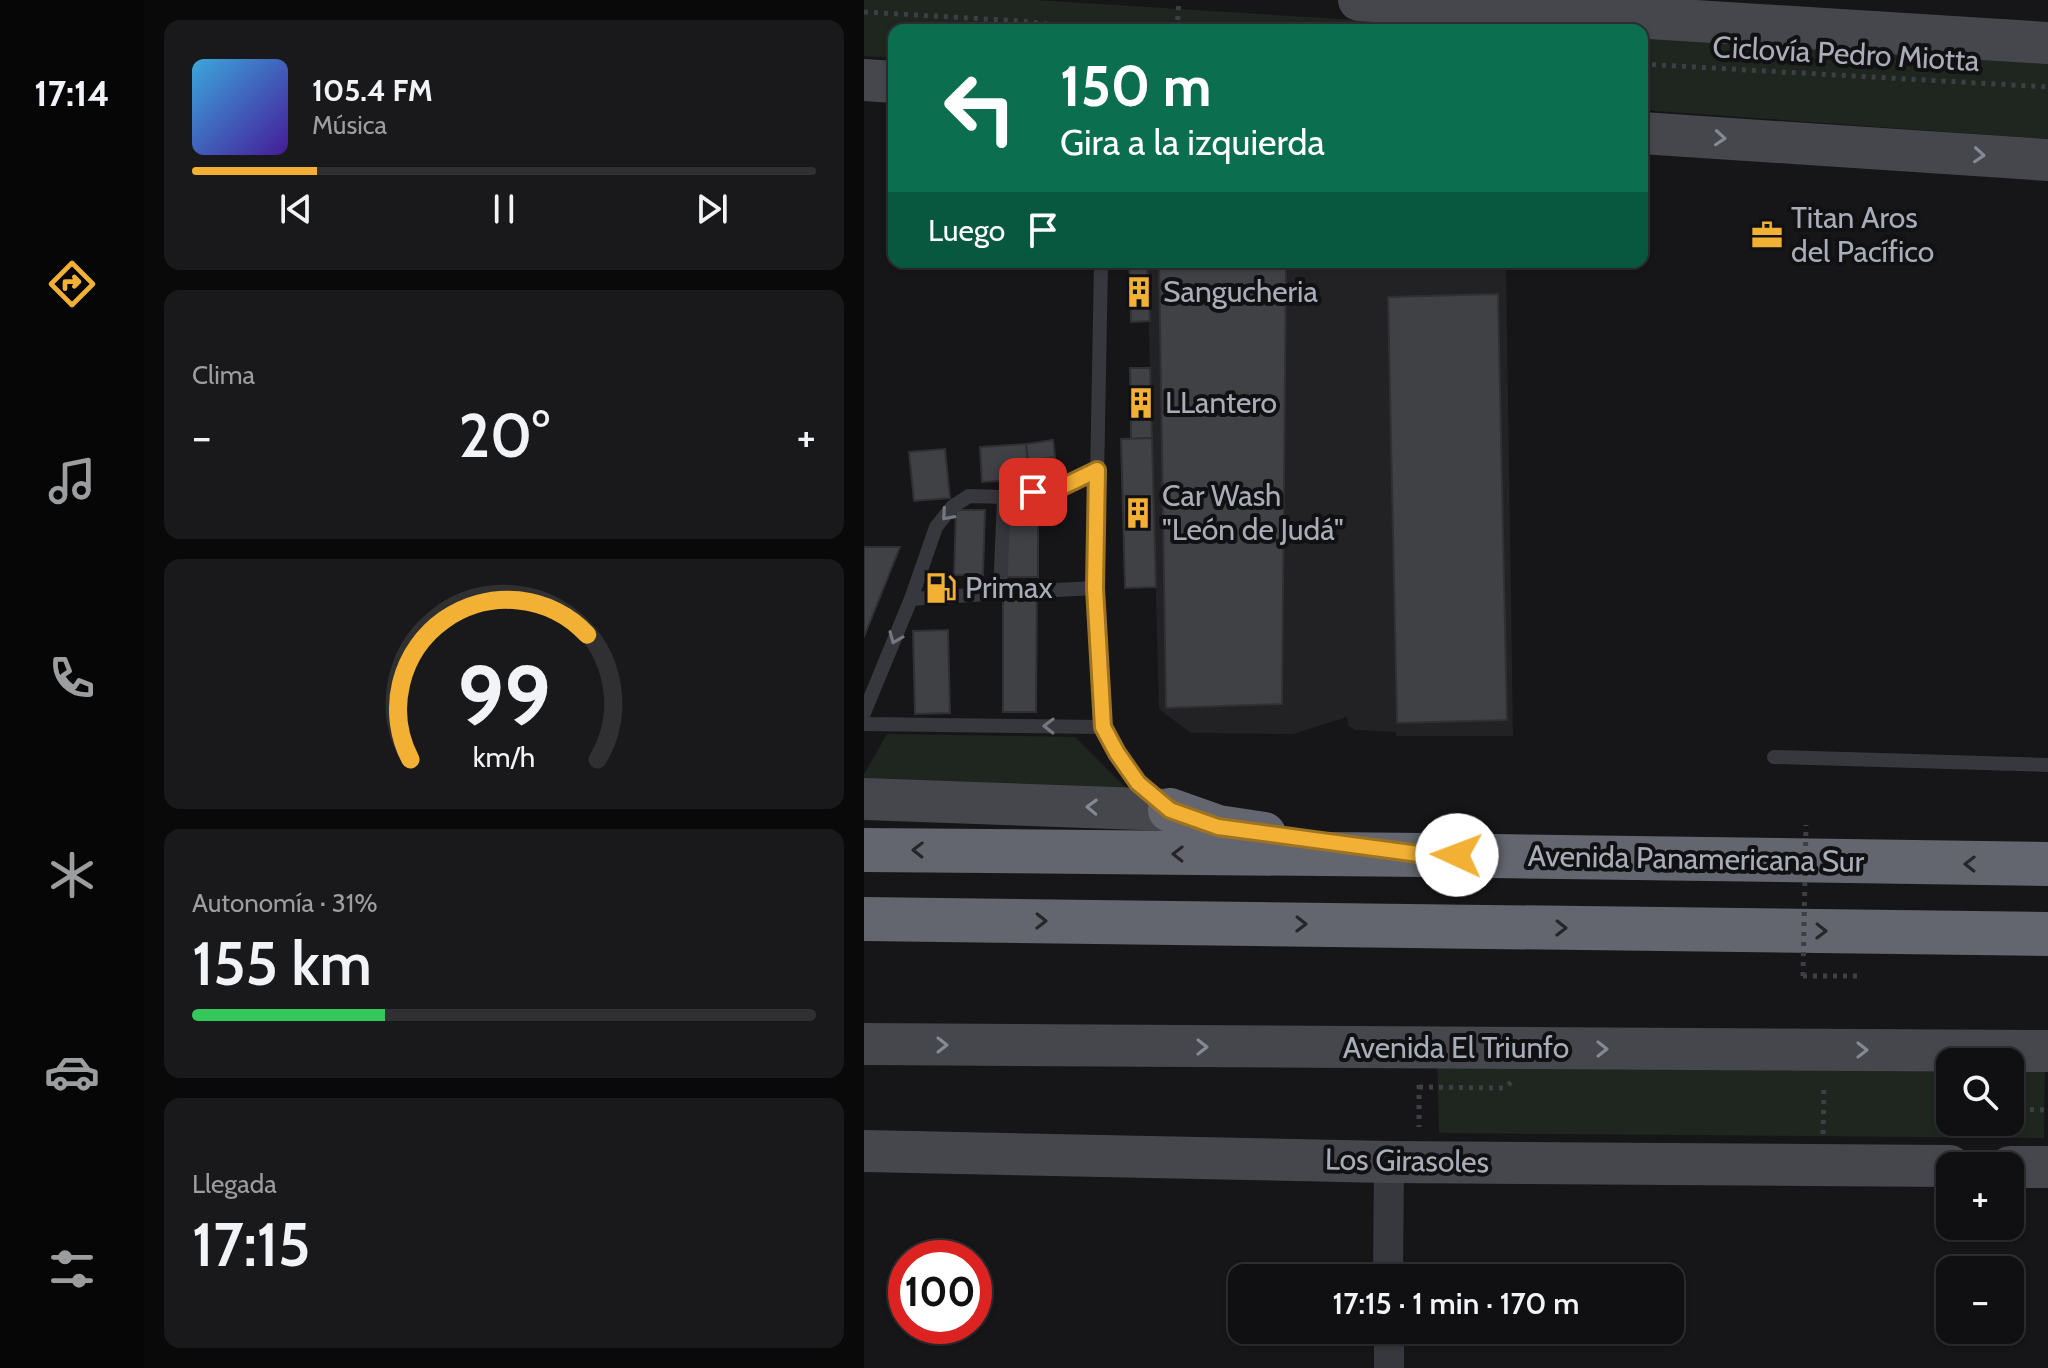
<!DOCTYPE html>
<html lang="es">
<meta charset="utf-8">
<style>
:root{--surface:#101012;--page:#19191b;--text:#f1f3f6;--muted:#9c9d9f;--line:#303032;--accent:#f2b134}
body{margin:0;font-family:Cabin,sans-serif;background:var(--page);color:var(--text);height:100vh;display:flex;flex-direction:column;font-size:30px;white-space:nowrap}
*{box-sizing:border-box;margin:0}
p{font-size:26px;color:var(--muted)}
.icon{flex:none;width:44px;height:44px;fill:none;stroke:currentColor;stroke-width:2;stroke-linecap:round;stroke-linejoin:round}
.map{position:relative;flex:1;overflow:hidden}
.panel{display:flex;flex-direction:column;gap:20px;padding:20px;background:#09090a;width:720px}
.panel>*{flex:none}
.hud{position:absolute;left:24px;top:24px;width:760px;height:244px;border-radius:16px;box-shadow:0 2px 6px #0004,0 0 0 2px var(--line);background:#0b6e4f;color:#fff;overflow:hidden}
.controls{position:absolute;left:1072px;top:1048px;display:grid;gap:16px}
.controls a{display:grid;place-items:center;width:88px;height:88px;border-radius:16px;background:var(--surface);box-shadow:0 2px 6px #0004,0 0 0 2px var(--line);font-size:40px}
.speed{position:absolute;left:24px;top:1240px;display:flex;gap:16px;font-size:40px;font-weight:700;text-align:center}
.speed>*{display:grid;place-content:center;width:104px;height:104px;border-radius:50%;background:var(--surface);box-shadow:0 2px 6px #0004,0 0 0 2px var(--line);line-height:1}
.speed .limit{border:12px solid #d22;background:#fff;color:#111}
.pin{position:absolute;display:grid;place-items:center;width:68px;height:68px;color:#fff;margin:-34px;border-radius:16px;box-shadow:0 4px 12px #0006}
.me{position:absolute;width:88px;margin:-44px;rotate:272deg;stroke-linejoin:round;filter:drop-shadow(0 0 6px #0008)}
.turn{display:flex;align-items:center;gap:28px;height:168px;padding:0 40px;font-size:36px}
.turn .icon{width:104px;height:104px;stroke-width:2.5}
.turn b{display:block;font-size:56px;line-height:68px}
.then{display:flex;align-items:center;height:76px;padding:0 40px;background:#0003;gap:16px;font-size:30px}
.big{font-size:60px;font-weight:600;line-height:1.1}
.panel .widget{flex:1;display:flex;flex-direction:column;justify-content:center;gap:12px;min-width:0;padding:0 28px;border-radius:16px;background:var(--page)}
.panel .dial{align-items:center;gap:0}
.dial svg{height:208px;overflow:visible;fill:none;stroke:var(--line);stroke-width:7;stroke-linecap:round;text-anchor:middle}
.dial text{fill:var(--text);stroke:none}
.song{display:flex;align-items:center;gap:24px}
.cover{width:96px;height:96px;border-radius:12px;background:linear-gradient(135deg,hsl(200 70% 55%),hsl(260 70% 35%))}
.played{height:8px;border-radius:4px;background:linear-gradient(90deg,var(--accent) 20%,var(--line) 20%)}
.keys{display:flex;justify-content:space-around;direction:ltr}
.heat{display:flex;justify-content:space-between;align-items:center;font-size:44px;direction:ltr}
.charge{height:12px;border-radius:6px;background:linear-gradient(90deg,#34c759 31%,var(--line) 0)}
.trip{position:absolute;left:364px;top:1264px;width:456px;height:80px;border-radius:16px;background:var(--surface);box-shadow:0 2px 6px #0004,0 0 0 2px var(--line);font-weight:600;line-height:80px;text-align:center}
main{display:flex;flex:1;min-height:0}
.tab-bar{display:flex;flex-direction:column;width:144px;justify-content:space-around;align-items:center;background:#060607;color:var(--muted)}
.tab-bar .icon{width:56px;height:56px}
.tab-bar .selected{color:var(--accent)}
.tab-bar b{font-size:36px;color:var(--text)}
.map>svg:first-child{display:block}
.built{fill:#222225}
.green{fill:#1e261f}
.building{fill:#404145;stroke:#303034;stroke-width:2}
.lines{fill:none;stroke-linecap:round;stroke-linejoin:round}
.path{stroke:#3d3f44;stroke-width:5;stroke-dasharray:4 6;stroke-linecap:butt}
.lane{stroke:#37383d;stroke-width:14}
.street{stroke:#37383d;stroke-width:30}
.secondary{stroke:#45474d;stroke-width:42}
.highway{stroke:#63666e;stroke-width:44}
.path-bridge{stroke:#3d3f44;stroke-width:5;stroke-dasharray:4 6;stroke-linecap:butt}
.oneway{stroke:#858993}
.oneway2{stroke:#757881}
.oneway3{stroke:#26262a}
.route-casing{stroke:#9d7322;stroke-width:20}
.route{stroke:#f2b134;stroke-width:14}
.labels{text-anchor:middle;stroke-width:8;stroke-linejoin:round;paint-order:stroke}
.street-label{font-size:30px;fill:#a8adb8;stroke:#111113}
.poi-label{font-size:30px;fill:#a8adb8;stroke:#111113;text-anchor:start}
</style>
<main>
<nav class="tab-bar">
<b>17:14</b>
<svg class="icon selected" aria-label="directions" viewBox="0 0 24 24"><path d="M12 3l9 9-9 9-9-9zM9 14v-3h6M13 9l2 2-2 2"/></svg>
<svg class="icon" aria-label="music" viewBox="0 0 24 24"><path d="M9 18V5l10-2v13"/><circle cx="6" cy="18" r="3"/><circle cx="16" cy="16" r="3"/></svg>
<svg class="icon" aria-label="phone" viewBox="0 0 24 24"><path d="M5 4h4l2 5-3 2q2 4 5 5l2-3 5 2v4C11 20 4 13 5 4z"/></svg>
<svg class="icon" aria-label="climate" viewBox="0 0 24 24"><path d="M12 3v18M4 7l16 10M4 17L20 7"/></svg>
<svg class="icon" aria-label="car" viewBox="0 0 24 24"><path d="M5 17H2v-5l4-1 3-4h7l3 4 3 1v5h-3M9 17h6M6 11h13"/><circle cx="7" cy="17" r="2"/><circle cx="17" cy="17" r="2"/></svg>
<svg class="icon" aria-label="filters" viewBox="0 0 24 24"><path d="M4 7h16M4 17h16"/><circle cx="9" cy="7" r="2"/><circle cx="15" cy="17" r="2"/></svg>
</nav>
<section class="panel">
<div class="widget">
<div class="song"><i class="cover"></i><div><b>105.4 FM</b><p>Música</p></div></div>
<div class="played"></div>
<div class="keys"><svg class="icon" aria-label="previous" viewBox="0 0 24 24"><path d="M18 5L8 12l10 7zM5 5v14"/></svg><svg class="icon" aria-label="pause" viewBox="0 0 24 24"><path d="M8 5v14M16 5v14"/></svg><svg class="icon" aria-label="next" viewBox="0 0 24 24"><path d="M6 5l10 7-10 7zM19 5v14"/></svg></div>
</div>
<div class="widget"><p>Clima</p>
<div class="heat"><a>−</a><b class="big">20°</b><a>+</a></div>
</div>
<div class="widget dial"><svg viewBox="0 0 100 80">
<path d="M14 69A42 42 0 1 1 86 69"/>
<path d="M14 69A42 42 0 0 1 82 21" stroke="#f2b134"/>
<text x="50" y="56" font-size="32" font-weight="700">99</text>
<text x="50" y="72" font-size="11">km/h</text>
</svg></div>
<div class="widget"><p>Autonomía · 31%</p><b class="big">155 km</b><div class="charge"></div></div>
<div class="widget"><p>Llegada</p><b class="big">17:15</b></div>
</section>
<div class="map">
<svg width="1184" height="1368" viewBox="0 0 1184 1368">
<rect width="100%" height="100%" fill="#161618"/>
<path class="built" d="M283 262H642L649 736H532V732L491 730 484 725 483 717 429 734 327 733 295 709Z"/>
<g class="green">
<path d="M0 0H171L651 30H30V58L0 56Z"/>
<path d="M778 38 1184 63V139L778 110Z"/>
<path d="M23 734 211 737 264 790 0 786V774Z"/>
<path d="M573 1055 1086 1062V1122H1146V1063L1181 1064 1180 1138 575 1133Z"/>
</g>
<g class="building">
<path d="M26 147H30V175L24 174Z"/>
<path d="M265 262H283L286 321 267 322Z"/>
<path d="M295 262H422L418 704 302 708Z"/>
<path d="M634 294 643 720 533 723 524 297Z"/>
<path d="M266 368H286L288 438 267 439Z"/>
<path d="M288 438 292 587 261 588 257 439Z"/>
<path d="M189 440 191 457 164 461 162 444Z"/>
<path d="M162 444 165 479 118 482 116 447Z"/>
<path d="M81 449 86 498 50 501 45 452Z"/>
<path d="M142 509H174V577H141Z"/>
<path d="M92 510H121L119 575H90Z"/>
<path d="M0 547H36L0 637Z"/>
<path d="M139 583H173L172 712H139Z"/>
<path d="M84 630 86 713 51 714 49 631Z"/>
</g>
<g class="lines">
<g class="path">
<path d="M0 12 156 21 239 30"/>
<path d="M313 30 315 0"/>
<path d="M778 64 1184 87"/>
<path d="M939 976H995"/>
<path d="M555 1085V1127"/>
<path d="M555 1087 639 1088 648 1082"/>
<path d="M1146 1109 1184 1110"/>
<path d="M1089 1133V1128L1102 1122"/>
<path d="M959 1134 960 1084"/>
</g>
<g class="lane">
<path d="M237 262 231 588 239 727"/>
<path d="M173 591 231 588"/>
<path d="M136 593 140 497"/>
<path d="M47 599 72 527 88 507 105 496 140 497 198 487 233 470"/>
<path d="M0 713 47 599 139 593"/>
<path d="M0 724 239 727C254 755 269 779 294 799"/>
<path d="M910 757 1184 765"/>
</g>
<g class="street">
<path d="M524 1278 525 1162"/>
<path d="M525 1330V1368"/>
</g>
<g class="secondary">
<path d="M495 0 1184 43"/>
<path d="M0 80 30 82"/>
<path d="M778 133 1184 160"/>
<path d="M0 799 306 810"/>
<path d="M0 1044 1184 1051"/>
<path d="M0 1151 525 1162 1086 1166"/>
<path d="M1146 1167H1184"/>
</g>
<g class="highway">
<path d="M306 810 354 827 400 834"/>
<path d="M0 850 562 855 1184 864"/>
<path d="M0 919 1184 934"/>
</g>
<path class="path-bridge" d="M939 976 942 825"/>
</g>
<defs><path id="oneway-chevron" d="M-2-3.5L2.5 0L-2 3.5" fill="none" stroke-width="1.6" stroke-linecap="round" stroke-linejoin="round" transform="scale(2)"/></defs>
<g class="oneway">
<use href="#oneway-chevron" transform="translate(856 138) rotate(4)"/>
<use href="#oneway-chevron" transform="translate(1115 155) rotate(4)"/>
<use href="#oneway-chevron" transform="translate(228 807) rotate(-178)"/>
<use href="#oneway-chevron" transform="translate(78 1045)"/>
<use href="#oneway-chevron" transform="translate(338 1047)"/>
<use href="#oneway-chevron" transform="translate(738 1049)"/>
<use href="#oneway-chevron" transform="translate(998 1050)"/>
</g>
<g class="oneway2">
<use href="#oneway-chevron" transform="translate(83 515) rotate(131)"/>
<use href="#oneway-chevron" transform="translate(31 638) rotate(112)"/>
<use href="#oneway-chevron" transform="translate(185 726) rotate(-179)"/>
</g>
<g class="oneway3">
<use href="#oneway-chevron" transform="translate(54 850) rotate(-179)"/>
<use href="#oneway-chevron" transform="translate(314 854) rotate(-179)"/>
<use href="#oneway-chevron" transform="translate(1106 864) rotate(-179)"/>
<use href="#oneway-chevron" transform="translate(177 921) rotate(1)"/>
<use href="#oneway-chevron" transform="translate(437 924) rotate(1)"/>
<use href="#oneway-chevron" transform="translate(697 928) rotate(1)"/>
<use href="#oneway-chevron" transform="translate(957 931) rotate(1)"/>
</g>
<g class="lines">
<defs>
<path id="route" d="M169 492 198 487 233 470 231 588 239 727 253 753 274 783 306 810 354 827 562 855H593"/>
</defs>
<use href="#route" class="route-casing"/>
<use href="#route" class="route"/>
</g>
<defs>
<symbol id="office-bare" viewBox="-9 -9 18 18"><path d="M-6-3h4V-5.5h4V-3h4V5H-6ZM-1-4.5V-3h2v-1.5ZM-6 0V1H6V0Z" fill="#f2b134" stroke="#111113" stroke-width="2.5" paint-order="stroke"/></symbol>
<symbol id="building-bare" viewBox="-9 -9 18 18"><path d="M-4-6H4V6H1V3H-1V6H-4ZM-2.5-4.3h1.7v1.8h-1.7ZM.8-4.3h1.7v1.8H.8ZM-2.5-1h1.7V.8h-1.7ZM.8-1h1.7V.8H.8Z" fill="#f2b134" stroke="#111113" stroke-width="2.5" paint-order="stroke"/></symbol>
<symbol id="fuel-bare" viewBox="-9 -9 18 18"><path d="M-5.5-6h7V0h2V4h1.3V-2.5L3-4.5l.8-.8L6-3V5H2.5V1h-1V6h-7ZM-4.2-4.7v3.2H.2V-4.7Z" fill="#f2b134" stroke="#111113" stroke-width="2.5" paint-order="stroke"/></symbol>
</defs>
<g fill-rule="evenodd">
<use href="#office-bare" x="881" y="213" width="44" height="44"/>
<use href="#building-bare" x="253" y="270" width="44" height="44"/>
<use href="#building-bare" x="255" y="381" width="44" height="44"/>
<use href="#building-bare" x="252" y="491" width="44" height="44"/>
<use href="#fuel-bare" x="55" y="566" width="44" height="44"/>
</g>
<g class="labels">
<g class="street-label">
<text transform="translate(982 54) rotate(3)" y="10">Ciclovía Pedro Miotta</text>
<text transform="translate(832 859) rotate(1)" y="10">Avenida Panamericana Sur</text>
<text x="592" y="1058">Avenida El Triunfo</text>
<text transform="translate(543 1161) rotate(1)" y="10">Los Girasoles</text>
</g>
<g class="poi-label">
<text x="927" y="228">Titan Aros<tspan x="927" dy="34">del Pacífico</tspan></text>
<text x="299" y="302">Sangucheria</text>
<text x="301" y="413">LLantero</text>
<text x="298" y="506">Car Wash<tspan x="298" dy="34">"León de Judá"</tspan></text>
<text x="101" y="598">Primax</text>
</g>
</g>
</svg>
<div class="controls">
<a><svg class="icon" aria-label="search" viewBox="0 0 24 24"><circle cx="10" cy="10" r="6"/><path d="M15 15l6 6"/></svg></a>
<a>+</a>
<a>−</a>
</div>
<div class="speed"><div class="limit">100</div></div>
<div class="pin" style="left:169px;top:492px;background:#d93025"><svg class="icon" aria-label="arrive" viewBox="0 0 24 24"><path d="M6 21V4h12l-3 4 3 4H6"/></svg></div>
<svg class="me" style="left:593px;top:855px" viewBox="-20 -20 40 40"><circle r="19" fill="#fff"/><path d="M0-13L10 11 0 6-10 11z" fill="#f2b134"/></svg>
<div class="trip">17:15 · 1 min · 170 m</div>
<div class="hud">
<div class="turn"><svg class="icon" aria-label="left" viewBox="0 0 24 24"><path d="M17 20v-9H6M10 6l-5 5 5 5"/></svg><div><b>150 m</b>Gira a la izquierda</div></div>
<div class="then">Luego<svg class="icon" aria-label="arrive" viewBox="0 0 24 24"><path d="M6 21V4h12l-3 4 3 4H6"/></svg></div>
</div>
</div>
</main>
